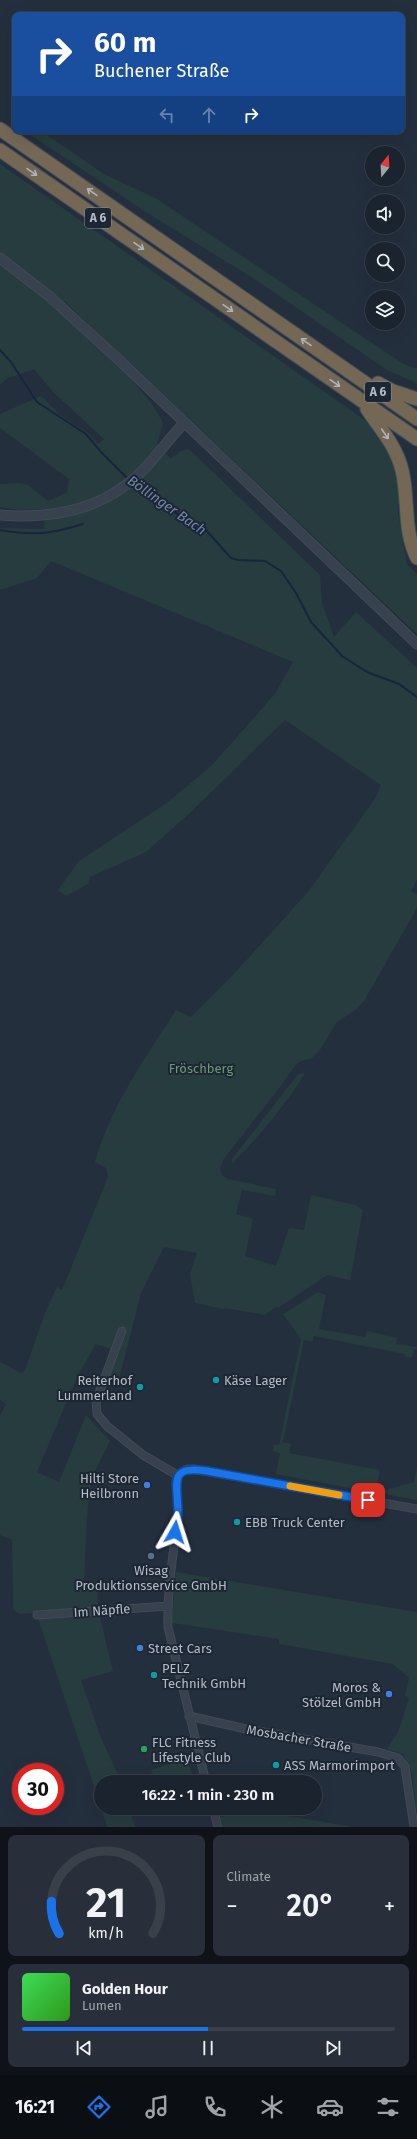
<!DOCTYPE html>
<meta charset="utf-8">
<style>
:root{--surface:#1b232e;--page:#282f3a;--text:#f1f3f6;--muted:#a0a4aa;--line:#39404a;--accent:#1a73e8}
body{margin:0;font-family:"Fira Sans",sans-serif;background:var(--page);color:var(--text);height:100vh;display:flex;flex-direction:column;font-size:15px;white-space:nowrap}
*{box-sizing:border-box;margin:0}
p{font-size:13px;color:var(--muted)}
.icon{flex:none;width:22px;height:22px;fill:none;stroke:currentColor;stroke-width:2;stroke-linecap:round;stroke-linejoin:round}
.map{position:relative;height:1827px;overflow:hidden}
.sheet{display:flex;flex-direction:column;gap:8px;padding:8px;background:#0f1319;flex:1}
.sheet>*{flex:none}
.hud{position:absolute;left:12px;top:12px;width:393px;height:122px;border-radius:8px;box-shadow:0 4px 16px #0002,0 0 0 1px var(--line);background:#1a4fa0;color:#fff;overflow:hidden}
.needle{width:26px;rotate:18deg}
.fabs{position:absolute;left:365px;top:146px;display:grid;gap:8px}
.fabs a{display:grid;place-items:center;width:40px;height:40px;border-radius:50%;background:var(--surface);box-shadow:0 4px 16px #0002,0 0 0 1px var(--line);font-size:20px}
.speed{position:absolute;left:12px;top:1763px;display:flex;gap:8px;font-size:20px;font-weight:700;text-align:center}
.speed>*{display:grid;place-content:center;width:52px;height:52px;border-radius:50%;background:var(--surface);box-shadow:0 4px 16px #0002,0 0 0 1px var(--line);line-height:1}
.speed .limit{border:6px solid #d22;background:#fff;color:#111}
.pin{position:absolute;display:grid;place-items:center;width:34px;height:34px;color:#fff;margin:-17px;border-radius:8px;box-shadow:0 2px 6px #0006}
.me{position:absolute;width:44px;margin:-22px;rotate:6deg;stroke-linejoin:round;filter:drop-shadow(0 0 3px #0008)}
.turn{display:flex;align-items:center;gap:14px;height:84px;padding:0 16px;font-size:18px}
.turn .icon{width:52px;height:52px;stroke-width:2.5}
.turn b{display:block;font-size:28px;line-height:34px}
.lanes{display:flex;align-items:center;height:38px;padding:0 16px;background:#0003;justify-content:center;gap:20px;direction:ltr}
.lanes .off{opacity:.35}
.big{font-size:30px;font-weight:600;line-height:1.1}
.sheet .card{flex:1;display:flex;flex-direction:column;justify-content:center;gap:6px;min-width:0;padding:0 14px;border-radius:8px;background:var(--page)}
.sheet .dial{align-items:center;gap:0}
.dial svg{height:104px;overflow:visible;fill:none;stroke:var(--line);stroke-width:7;stroke-linecap:round;text-anchor:middle}
.dial text{fill:var(--text);stroke:none}
.song{display:flex;align-items:center;gap:12px}
.cover{width:48px;height:48px;border-radius:6px;background:linear-gradient(135deg,hsl(130 70% 55%),hsl(110 70% 35%))}
.played{height:4px;border-radius:2px;background:linear-gradient(90deg,var(--accent) 50%,var(--line) 50%)}
.keys{display:flex;justify-content:space-around;direction:ltr}
.heat{display:flex;justify-content:space-between;align-items:center;font-size:22px;direction:ltr}
.sheet .tiles{flex:1;display:grid;gap:8px;grid-template-columns:1fr 1fr}
.card:last-child{grid-column:span 2}
.trip{position:absolute;left:94px;top:1775px;width:228px;height:40px;border-radius:20px;background:var(--surface);box-shadow:0 4px 16px #0002,0 0 0 1px var(--line);font-weight:600;line-height:40px;text-align:center}
.menu{display:flex;height:64px;justify-content:space-around;align-items:center;background:#0b0e12;color:var(--muted)}
.menu .icon{width:28px;height:28px}
.menu .selected{color:var(--accent)}
.menu b{font-size:18px;color:var(--text)}
.map>svg:first-child{display:block}
.green{fill:#263c3f}
.lines{fill:none;stroke-linecap:round;stroke-linejoin:round}
.stream{stroke:#17263c;stroke-width:2}
.minor-casing{stroke:#414a57;stroke-width:9}
.tertiary-casing{stroke:#414a57;stroke-width:11}
.motorway-casing{stroke:#434c59;stroke-width:15}
.minor{stroke:#38414e;stroke-width:7}
.tertiary{stroke:#38414e;stroke-width:9}
.motorway{stroke:#746855;stroke-width:13}
.oneway{stroke:#aeb4bd}
.route-casing{stroke:#114b97;stroke-width:10}
.route{stroke:#1a73e8;stroke-width:7}
.slow{stroke:#f59e0b;stroke-width:7}
.culture-dot{fill:#0f9aa8;stroke:#1d2633;stroke-width:1.5}
.shop-dot{fill:#3f7fe0;stroke:#1d2633;stroke-width:1.5}
.service-dot{fill:#5c6f8a;stroke:#1d2633;stroke-width:1.5}
.leisure-dot{fill:#2e9e5b;stroke:#1d2633;stroke-width:1.5}
.labels{text-anchor:middle;stroke-width:4;stroke-linejoin:round;paint-order:stroke}
.shield{fill:#1d2633;stroke:#878f9c;stroke-width:1}
.shield-label{font-size:12px;font-weight:bold;fill:#b4bcc9}
.park-label{font-size:13px;fill:#6b9a76;stroke:#1d2633}
.poi-label{font-size:13px;fill:#b4bcc9;stroke:#1d2633;text-anchor:start}
.street-label{font-size:13px;fill:#b4bcc9;stroke:#1d2633}
.water-label{font-size:14px;font-style:italic;fill:#6d86a8;stroke:#1d2633}
</style>
<div class="map">
<svg width="417" height="1827" viewBox="0 0 417 1827">
<rect width="100%" height="100%" fill="#242f3e"/>
<g class="green">
<path d="M25 131H41L104 174 157 199 402 363 417 369V383L387 370 256 280 149 214Z"/>
<path d="M0 164 366 421 380 435 398 471 400 497 398 512 407 564 417 574V634L64 301 55 308C90 342 141 379 163 423L157 445 171 459 181 451 189 449 320 575 322 603 334 637 356 612 417 668V880L411 891 417 894V908L364 1001 355 1010 336 1023 320 1050 312 1058 301 1061 294 1067 280 1087 223 1160 220 1169 222 1175 228 1179 276 1189 275 1196 242 1190 236 1214 253 1219 245 1256 276 1266 289 1228 304 1230 311 1195 355 1205 363 1210 350 1280 327 1275 278 1308 277 1306 265 1315 226 1308 223 1309 195 1303 190 1274 197 1253 164 1247 141 1293 119 1379 101 1375 111 1349 96 1344 78 1375 37 1472 59 1482 86 1415 110 1441 92 1477 87 1515 84 1582 97 1581 98 1608 19 1614 14 1611 13 1607 12 1540 0 1535V1416L6 1404 0 1400V1362L21 1373 25 1370 45 1313 57 1287 62 1290 108 1177 106 1168 95 1162C111 1106 145 1058 176 1010L191 1017 232 976 307 893 375 799 381 785 285 720 190 813 146 852 90 877 88 884 66 896 58 890 79 861 168 802 212 765 275 694 293 662 51 561 37 578 0 590V528L44 529 45 509 20 510 0 507V484L19 483 28 485 48 501 67 492 69 479 0 428V414L41 396 60 415 88 433 98 444 104 439 53 392 34 369 6 379 0 385Z"/>
<path d="M303 1073 304 1075C284 1107 258 1137 232 1164V1159L298 1074Z"/>
<path d="M318 1292 326 1295 319 1329 365 1337 367 1331 397 1338 396 1344 417 1347V1349H414L412 1358 405 1356V1354L314 1336 312 1342 304 1340 283 1442 291 1444 289 1453 380 1470 375 1493 276 1474 280 1453 273 1451 274 1445H279L301 1339 283 1314Z"/>
<path d="M417 1467V1500L384 1494 385 1490 414 1482Z"/>
<path d="M176 1572 417 1612V1815L412 1774 403 1754 387 1749 398 1732 409 1698 405 1696 409 1678 393 1664 279 1644V1639L172 1623Z"/>
<path d="M99 1613 113 1671 81 1680 101 1738 119 1777 120 1782H101V1807L38 1618Z"/>
<path d="M187 1759 192 1774 170 1782H156L151 1770Z"/>
<path d="M101 1808H129L135 1827H107Z"/>
<path d="M253 1810 353 1827H223L220 1817Z"/>
</g>
<g class="lines">
<g class="stream">
<path d="M0 350 11 362 37 402 86 434 101 452 128 479"/>
<path d="M133 483 165 507 205 529 231 558 238 560 265 561 281 571 296 593 311 622 342 656 367 672 399 684 417 697"/>
<path d="M0 530C33 536 51 534 83 524"/>
</g>
<defs>
<g id="minor">
<path d="M122 1331 96 1401 97 1414 107 1426 143 1455 177 1475"/>
<path d="M177 1475 176 1481C176 1495 179 1508 177 1522 173 1557 167 1591 168 1627L206 1782"/>
<path d="M177 1475 187 1469H194L417 1509"/>
<path d="M37 1615 168 1606"/>
<path d="M189 1716 246 1729 378 1752 398 1758 405 1767 414 1827"/>
<path d="M213 1808 218 1827"/>
</g>
<g id="tertiary">
<path d="M0 258 49 296 118 359 417 644"/>
<path d="M0 515C50 519 99 511 137 476 154 460 168 440 184 423"/>
</g>
<g id="motorway">
<path d="M0 129 417 419"/>
<path d="M0 150 417 439"/>
<path d="M378 383 393 391 417 399"/>
<path d="M367 409C380 429 396 445 402 470 409 499 403 530 417 558"/>
</g>
</defs>
<use href="#minor" class="minor-casing"/>
<use href="#tertiary" class="tertiary-casing"/>
<use href="#motorway" class="motorway-casing"/>
<use href="#minor" class="minor"/>
<use href="#tertiary" class="tertiary"/>
<use href="#motorway" class="motorway"/>
</g>
<defs><path id="oneway-shaft" d="M-6 0H5M1.5-3L5.5 0L1.5 3" fill="none" stroke-width="1.6" stroke-linecap="round" stroke-linejoin="round"/></defs>
<g class="oneway">
<use href="#oneway-shaft" transform="translate(32 172) rotate(35)"/>
<use href="#oneway-shaft" transform="translate(92 192) rotate(-145)"/>
<use href="#oneway-shaft" transform="translate(139 246) rotate(35)"/>
<use href="#oneway-shaft" transform="translate(228 308) rotate(35)"/>
<use href="#oneway-shaft" transform="translate(306 342) rotate(-145)"/>
<use href="#oneway-shaft" transform="translate(335 383) rotate(35)"/>
<use href="#oneway-shaft" transform="translate(385 434) rotate(56)"/>
</g>
<g class="lines">
<defs>
<path id="route" d="M175 1532C177 1525 178 1517 178 1510 177 1481 169 1465 207 1471L368 1500"/>
</defs>
<use href="#route" class="route-casing"/>
<use href="#route" class="route"/>
<path class="slow" d="M290 1486 339 1495"/>
</g>
<g class="culture-dot">
<circle cx="216" cy="1380" r="4"/>
<circle cx="140" cy="1387" r="4"/>
<circle cx="237" cy="1522" r="4"/>
<circle cx="154" cy="1675" r="4"/>
<circle cx="276" cy="1765" r="4"/>
</g>
<g class="shop-dot">
<circle cx="147" cy="1485" r="4"/>
<circle cx="140" cy="1648" r="4"/>
<circle cx="389" cy="1694" r="4"/>
</g>
<circle class="service-dot" cx="151" cy="1556" r="4"/>
<circle class="leisure-dot" cx="144" cy="1749" r="4"/>
<g class="labels">
<g class="shield">
<rect x="85" y="208" width="26" height="20" rx="3"/>
<rect x="365" y="382" width="26" height="20" rx="3"/>
</g>
<g class="shield-label">
<text x="98" y="222">A 6</text>
<text x="378" y="396">A 6</text>
</g>
<g class="park-label">
<text x="201" y="1073">Fröschberg</text>
</g>
<g class="poi-label">
<text x="132" y="1385" text-anchor="end">Reiterhof<tspan x="132" dy="15">Lummerland</tspan></text>
<text x="224" y="1385">Käse Lager</text>
<text x="139" y="1483" text-anchor="end">Hilti Store<tspan x="139" dy="15">Heilbronn</tspan></text>
<text x="245" y="1527">EBB Truck Center</text>
<text x="151" y="1575" text-anchor="middle">Wisag<tspan x="151" dy="15">Produktionsservice GmbH</tspan></text>
<text x="148" y="1653">Street Cars</text>
<text x="162" y="1673">PELZ<tspan x="162" dy="15">Technik GmbH</tspan></text>
<text x="381" y="1692" text-anchor="end">Moros &amp;<tspan x="381" dy="15">Stölzel GmbH</tspan></text>
<text x="152" y="1747">FLC Fitness<tspan x="152" dy="15">Lifestyle Club</tspan></text>
<text x="284" y="1770">ASS Marmorimport</text>
</g>
<g class="street-label">
<text transform="translate(102 1610) rotate(-4)" y="5">Im Näpfle</text>
<text transform="translate(299 1738) rotate(10)" y="5">Mosbacher Straße</text>
</g>
<g class="water-label">
<text transform="translate(167 505) rotate(35)" y="5">Böllinger Bach</text>
</g>
</g>
</svg>
<div class="fabs">
<a><svg class="needle" viewBox="-14 -14 28 28"><path d="M0-13l5 13h-10z" fill="#e53935"/><path d="M0 13l5-13h-10z" fill="#a0a4aa"/></svg></a>
<a><svg class="icon" aria-label="sound" viewBox="0 0 24 24"><path d="M4 9h4l5-4v14l-5-4H4zM17 9q2 3 0 6"/></svg></a>
<a><svg class="icon" aria-label="search" viewBox="0 0 24 24"><circle cx="10" cy="10" r="6"/><path d="M15 15l6 6"/></svg></a>
<a><svg class="icon" aria-label="layers" viewBox="0 0 24 24"><path d="M12 4l9 5-9 5-9-5zM3 14l9 5 9-5"/></svg></a>
</div>
<div class="speed"><div class="limit">30</div></div>
<div class="pin" style="left:368px;top:1500px;background:#d93025"><svg class="icon" aria-label="arrive" viewBox="0 0 24 24"><path d="M6 21V4h12l-3 4 3 4H6"/></svg></div>
<svg class="me" style="left:175px;top:1532px" viewBox="-20 -20 40 40"><path d="M0-17L14 15 0 8-14 15z" fill="#1a73e8" stroke="#fff" stroke-width="4"/></svg>
<div class="trip">16:22 · 1 min · 230 m</div>
<div class="hud">
<div class="turn"><svg class="icon" aria-label="right" viewBox="0 0 24 24"><path d="M7 20v-9h11M14 6l5 5-5 5"/></svg><div><b>60 m</b>Buchener Straße</div></div>
<div class="lanes"><svg class="icon off" aria-label="left" viewBox="0 0 24 24"><path d="M17 20v-9H6M10 6l-5 5 5 5"/></svg><svg class="icon off" aria-label="ahead" viewBox="0 0 24 24"><path d="M12 20V5M6 11l6-6 6 6"/></svg><svg class="icon" aria-label="right" viewBox="0 0 24 24"><path d="M7 20v-9h11M14 6l5 5-5 5"/></svg></div>
</div>
</div>
<section class="sheet">
<div class="tiles">
<div class="card dial"><svg viewBox="0 0 100 80">
<path d="M14 69A42 42 0 1 1 86 69"/>
<path d="M14 69A42 42 0 0 1 8 44" stroke="#1a73e8"/>
<text x="50" y="56" font-size="32" font-weight="700">21</text>
<text x="50" y="72" font-size="11">km/h</text>
</svg></div>
<div class="card"><p>Climate</p>
<div class="heat"><a>−</a><b class="big">20°</b><a>+</a></div>
</div>
<div class="card">
<div class="song"><i class="cover"></i><div><b>Golden Hour</b><p>Lumen</p></div></div>
<div class="played"></div>
<div class="keys"><svg class="icon" aria-label="previous" viewBox="0 0 24 24"><path d="M18 5L8 12l10 7zM5 5v14"/></svg><svg class="icon" aria-label="pause" viewBox="0 0 24 24"><path d="M8 5v14M16 5v14"/></svg><svg class="icon" aria-label="next" viewBox="0 0 24 24"><path d="M6 5l10 7-10 7zM19 5v14"/></svg></div>
</div>
</div>
</section>
<nav class="menu">
<b>16:21</b>
<svg class="icon selected" aria-label="directions" viewBox="0 0 24 24"><path d="M12 3l9 9-9 9-9-9zM9 14v-3h6M13 9l2 2-2 2"/></svg>
<svg class="icon" aria-label="music" viewBox="0 0 24 24"><path d="M9 18V5l10-2v13"/><circle cx="6" cy="18" r="3"/><circle cx="16" cy="16" r="3"/></svg>
<svg class="icon" aria-label="phone" viewBox="0 0 24 24"><path d="M5 4h4l2 5-3 2q2 4 5 5l2-3 5 2v4C11 20 4 13 5 4z"/></svg>
<svg class="icon" aria-label="climate" viewBox="0 0 24 24"><path d="M12 3v18M4 7l16 10M4 17L20 7"/></svg>
<svg class="icon" aria-label="car" viewBox="0 0 24 24"><path d="M5 17H2v-5l4-1 3-4h7l3 4 3 1v5h-3M9 17h6M6 11h13"/><circle cx="7" cy="17" r="2"/><circle cx="17" cy="17" r="2"/></svg>
<svg class="icon" aria-label="filters" viewBox="0 0 24 24"><path d="M4 7h16M4 17h16"/><circle cx="9" cy="7" r="2"/><circle cx="15" cy="17" r="2"/></svg>
</nav>
